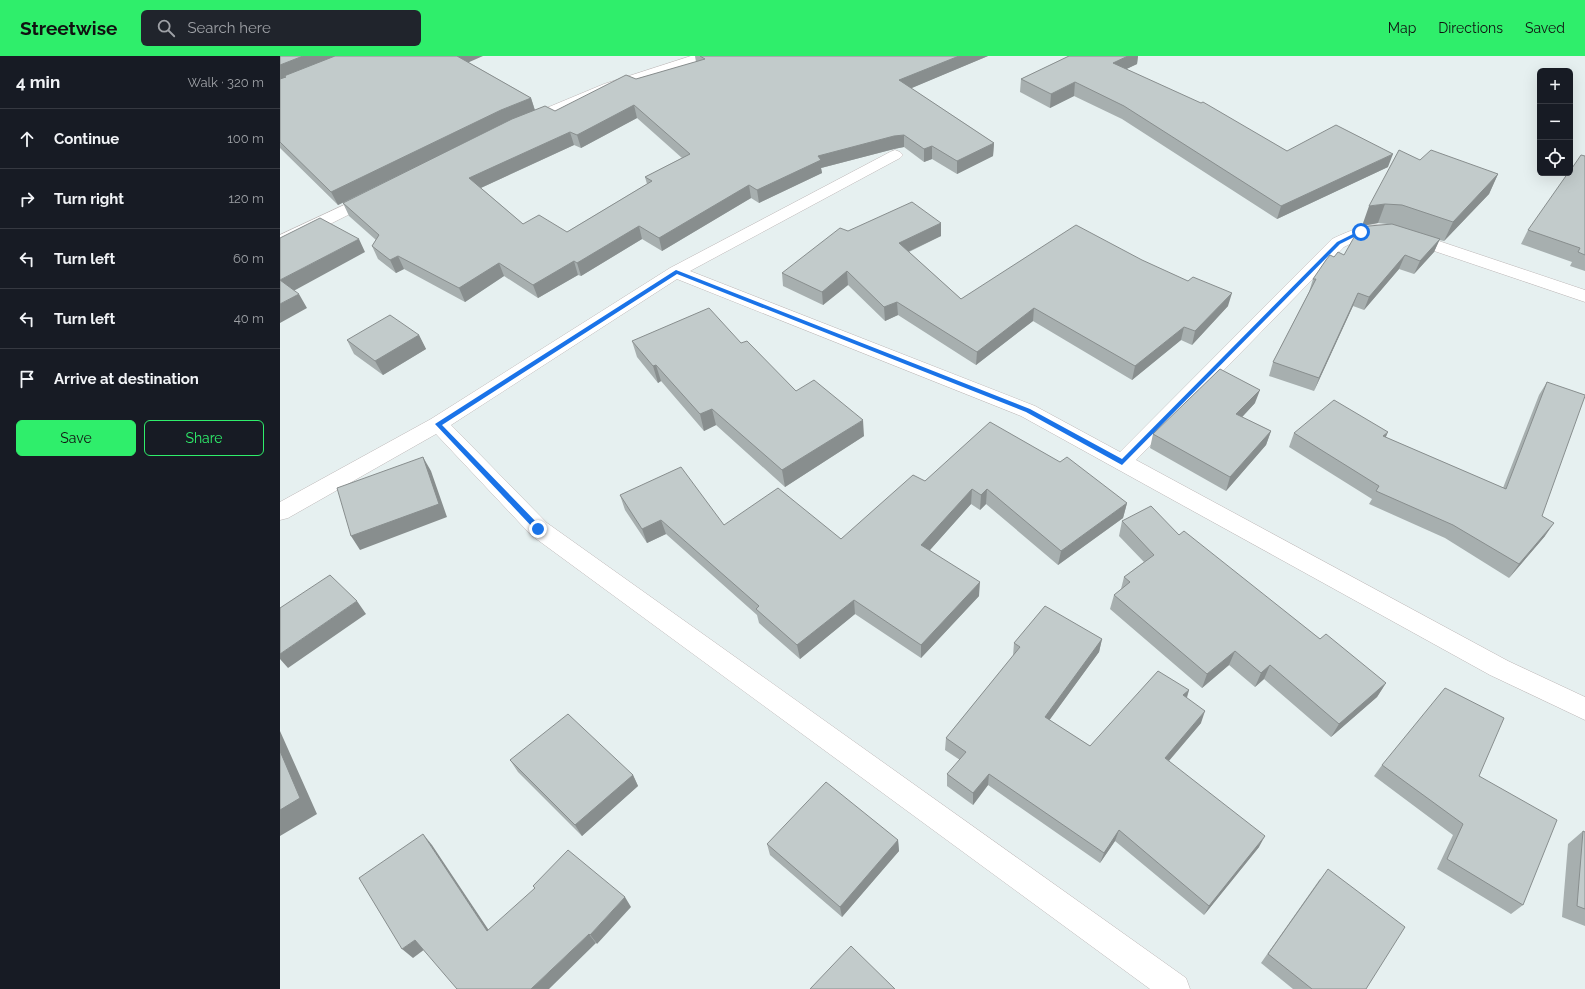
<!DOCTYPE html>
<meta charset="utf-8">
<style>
body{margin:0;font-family:Raleway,sans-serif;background:#20242c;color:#f1f3f6}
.controls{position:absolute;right:12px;top:12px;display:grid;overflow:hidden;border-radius:6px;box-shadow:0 4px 16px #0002}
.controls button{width:36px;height:36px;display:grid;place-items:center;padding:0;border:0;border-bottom:1px solid #363941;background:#171b24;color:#f1f3f6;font:20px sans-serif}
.stop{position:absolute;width:12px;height:12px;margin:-9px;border:3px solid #1a73e8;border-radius:50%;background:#fff}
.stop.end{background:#1a73e8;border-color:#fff;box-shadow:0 1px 4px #0008}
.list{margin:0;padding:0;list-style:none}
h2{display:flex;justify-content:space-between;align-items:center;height:52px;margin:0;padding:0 16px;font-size:17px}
h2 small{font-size:13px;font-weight:400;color:#9ea1a6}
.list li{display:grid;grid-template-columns:26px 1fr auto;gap:12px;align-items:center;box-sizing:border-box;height:60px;padding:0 16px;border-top:1px solid #363941}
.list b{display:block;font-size:15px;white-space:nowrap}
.list em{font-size:13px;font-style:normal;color:#9ea1a6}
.actions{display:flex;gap:8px;padding:12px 16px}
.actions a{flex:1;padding:9px 0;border:1px solid #2fee6b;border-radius:6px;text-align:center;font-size:14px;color:#2fee6b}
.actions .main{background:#2fee6b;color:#111}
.icon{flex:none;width:22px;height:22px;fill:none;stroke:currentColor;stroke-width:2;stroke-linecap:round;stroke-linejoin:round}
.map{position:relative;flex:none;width:1305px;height:933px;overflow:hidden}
header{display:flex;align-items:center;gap:24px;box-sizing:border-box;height:56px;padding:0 20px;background:#2fee6b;color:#111}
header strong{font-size:19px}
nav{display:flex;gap:22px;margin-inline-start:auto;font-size:14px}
.search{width:280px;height:36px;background:#20242c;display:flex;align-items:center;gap:10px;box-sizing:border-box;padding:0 14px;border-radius:6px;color:#9ea1a6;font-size:15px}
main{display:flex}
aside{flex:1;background:#171b24}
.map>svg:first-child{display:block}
</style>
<header>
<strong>Streetwise</strong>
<div class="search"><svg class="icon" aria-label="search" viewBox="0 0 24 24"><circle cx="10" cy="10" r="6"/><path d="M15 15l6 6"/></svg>Search here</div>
<nav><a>Map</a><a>Directions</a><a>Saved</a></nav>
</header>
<main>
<aside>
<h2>4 min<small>Walk · 320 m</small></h2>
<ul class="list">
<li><svg class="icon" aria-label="ahead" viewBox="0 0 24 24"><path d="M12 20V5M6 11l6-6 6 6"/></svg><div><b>Continue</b></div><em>100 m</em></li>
<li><svg class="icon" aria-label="right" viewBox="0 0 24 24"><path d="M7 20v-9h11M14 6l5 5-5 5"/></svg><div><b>Turn right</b></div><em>120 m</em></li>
<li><svg class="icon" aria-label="left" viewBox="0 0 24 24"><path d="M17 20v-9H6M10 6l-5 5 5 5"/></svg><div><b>Turn left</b></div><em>60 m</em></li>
<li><svg class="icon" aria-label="left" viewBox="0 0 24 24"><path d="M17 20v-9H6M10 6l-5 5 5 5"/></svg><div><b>Turn left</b></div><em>40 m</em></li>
<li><svg class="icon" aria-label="arrive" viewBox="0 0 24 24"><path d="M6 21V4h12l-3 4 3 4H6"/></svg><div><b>Arrive at destination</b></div></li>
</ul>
<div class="actions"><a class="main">Save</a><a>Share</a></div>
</aside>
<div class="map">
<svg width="1305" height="933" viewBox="0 0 1305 933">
<rect width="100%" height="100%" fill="#e6f0f0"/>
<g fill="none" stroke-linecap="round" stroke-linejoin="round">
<defs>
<path id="street" d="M411 0H432L430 3 334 34 250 69 245 70 240 69 238 66 240 63 324 28Z
M615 94 620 96 623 99 620 102 410 215 755 350 840 396 1052 183C1071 174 1092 165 1114 170L1305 234V246L1107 179 1084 181 1064 191 856 404 1228 605 1305 641V664L1210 619 741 360 397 223 171 369 267 467 906 922 910 933H870L251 479 156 378 8 462 0 464V446L151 363 390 212 610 96Z
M92 136 98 138 100 141 98 144 6 190 0 191V179Z"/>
</defs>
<use href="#street" stroke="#bdb7b7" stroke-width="1"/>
<use href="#street" fill="#fff" fill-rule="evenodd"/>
</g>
<path fill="#a7afaf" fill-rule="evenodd" d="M0 0 188 6 251 42 255 54 275 55 356 23 416 6 415 0H708L631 32 714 87 713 100 677 118 652 103 644 106 624 91 614 93 541 112 542 117 479 147 471 142 382 195 362 183 301 220 298 219 258 242 224 220 185 246 124 213 116 217 98 203 92 190 96 184 69 160 63 147 115 121 58 149 0 92ZM357 62 402 102 365 121 367 128 287 176 243 168 201 132 294 89 301 92Z
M789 0H858L857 8 846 13 1007 95 1108 111 997 163 842 63 794 40 770 52 740 36 741 23Z
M1305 100V215L1290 210 1292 206 1241 188 1248 174Z
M1140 104 1218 118 1209 138 1164 185 1159 184 1154 196 1134 218 1119 213 1084 254 1073 250 1034 335 989 320 993 306 1029 236 1033 223 1054 201 1064 199 1107 168 1098 167 1082 170Z
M661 167V180L629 196 681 243 948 250 912 289 901 284 852 324 753 265 696 309 618 259 605 265 568 229 543 249 503 230 502 217 568 175Z
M139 279 146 293 103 319 74 298 67 284Z
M352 285 461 287 516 335 584 380 505 431 436 369 424 375 381 325 378 327 357 301Z
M1267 326 1262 460 1265 480 1229 522 1165 482 1089 448 1092 443 1009 391 1014 377 1105 381 1223 432 1259 339Z
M975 347 962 361 991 375 986 389 946 435 870 392 873 378Z
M645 425 847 447 843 462 778 509 706 448 700 454 691 448 650 494 699 540 641 602 575 558 520 603 479 567 477 559 386 478 367 487 345 454 340 439 444 469 561 483Z
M842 465 899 479 1040 583 1106 627 1097 641 1051 681 984 623 975 631 949 609 922 632 830 553 834 539 841 533 844 521 864 506 839 480Z
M822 583 819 596 769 664 810 690 909 634 907 642 921 667 889 705 979 791 924 859 835 785 820 807 708 729 693 749 667 730V718L680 704 665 694 666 682 733 600 734 587Z
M230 704 353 719 358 730 302 780 238 716Z
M1102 709 1199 720 1243 849 1231 858 1157 813 1173 779 1094 720Z
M1303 775 1305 776V870L1282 861 1288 788Z
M618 784 619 795 562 861 490 799 487 788Z
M1040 823 1086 933H1013L981 907Z"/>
<path fill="#888e8e" d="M23 0H60L4 20 6 22 0 25V9Z
M174 0H203L178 11Z
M679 0H708L620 37 619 24Z
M848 0H858L857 8 832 20 833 7Z
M795 26 794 40 770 52 771 38Z
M251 42 255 55 225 67 58 149 51 136 221 54Z
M354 49 357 62 301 92 297 79Z
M290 76 294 89 194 135 189 122Z
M624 79V91L614 93 541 112 542 117 479 147 477 134 538 100 614 80Z
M714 87 713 100 677 118V105Z
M652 90V103L644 106V93Z
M1113 98 1108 111 997 163 1001 150Z
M1218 118 1209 138 1164 185 1173 166Z
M469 129 471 142 382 195 379 182Z
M1105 148 1098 167 1082 170 1089 150Z
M661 167V180L619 200V187Z
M359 170 362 183 301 220 297 207Z
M79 183 85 196 8 238 0 224Z
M1160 183 1154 196 1134 218 1140 205Z
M1125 199 1119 213 1084 254 1089 241Z
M118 200 124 213 116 217 110 204Z
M294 205 298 219 258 242 253 229Z
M219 207 224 220 185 246 179 232Z
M567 215 568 229 543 249 542 236Z
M952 237 948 250 912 289 915 275Z
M1078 237 1073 250 1034 335 1039 322Z
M19 238 27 252 0 267V248Z
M617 246 618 259 605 265 604 251Z
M754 252 753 265 696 309 697 296Z
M904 271 901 284 852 324 855 310Z
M139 279 146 293 103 319 95 305Z
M376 309 381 325 378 327 373 310Z
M980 334 975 347 952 372 956 358Z
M432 353 436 369 424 375 420 358Z
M583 364 584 380 505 431 502 414Z
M991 375 986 389 946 435 950 421Z
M1108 376 1102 390 1103 380Z
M143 401 151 415 167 461 80 494 71 480Z
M692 433 691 448 641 504V489Z
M707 433 706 448 700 454 701 439Z
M847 447 843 462 778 509 781 495Z
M381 464 386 478 367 487 362 473Z
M1274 467 1265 480 1229 522 1239 508Z
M700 526 699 540 641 602V589Z
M574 544 575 558 520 603 517 589Z
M77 545 86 558 8 612 0 603V598Z
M822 583 819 596 763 673 765 661Z
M955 595 949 609 922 632 927 618Z
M990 609 984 623 975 631 981 617Z
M1106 627 1097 641 1051 681 1059 668Z
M909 634 905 646 903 639Z
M925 655 921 667 881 714 885 702Z
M0 675 37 758 0 780Z
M709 718 708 729 693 749V737Z
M353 719 358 730 302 780 295 769Z
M839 774 835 785 820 807 824 797Z
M143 778 152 789 216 885 207 875Z
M985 780 979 791 924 859 929 850Z
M618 784 619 795 562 861 560 851Z
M345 841 351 851 317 888 310 879Z
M309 878 316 887 269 933H251Z
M135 884 145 893 133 902 122 893Z"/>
<path fill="#c2cbcb" stroke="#888e8e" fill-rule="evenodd" d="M0 0H23L0 9Z
M55 0H177L251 42 221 54 51 136 0 86V23L6 21 4 20Z
M420 0H679L619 24 714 87 677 105 652 90 644 93 624 79 614 80 538 100 541 104 477 134 469 129 379 182 359 170 297 207 294 205 253 229 219 207 179 232 118 200 110 204 92 190 99 179 63 147 232 63 265 50 275 55 346 19 356 23 425 3ZM354 49 410 98 365 121 372 125 287 176 259 159 243 168 189 122 290 76 297 79Z
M789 0H848L833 7 921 47 923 46 1007 95 1056 69 1113 98 1001 150 844 50 795 26 771 38 741 23Z
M1119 94 1140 104 1151 94 1218 118 1173 166 1122 149 1105 148 1089 150Z
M1301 99 1305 100V199L1298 196 1300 192 1248 174 1288 117H1290V115Z
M632 146 661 167 619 187 681 243 796 169 862 204 908 225 913 221 952 237 915 275 904 271 855 310 754 252 697 296 617 246 604 251 567 215 542 236 502 217 560 172 568 175Z
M40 162 79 183 0 224 19 238 0 248V182Z
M1112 168 1160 183 1140 205 1125 199 1089 241 1078 237 1039 322 993 306 1036 223H1033L1046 204 1050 199 1054 201 1058 196 1064 199 1077 176 1089 170Z
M429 252 461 287 467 285 516 335 534 324 583 364 502 414 432 353 420 358 376 309 373 310 352 285Z
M110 259 139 279 95 305 67 284Z
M940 313 980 334 956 358 991 375 950 421 873 378Z
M1267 326 1305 339V340L1262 460 1274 467 1239 508 1173 469 1096 435 1099 430 1014 377 1054 344 1108 376 1103 380 1226 433Z
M710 366 780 406 787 401 847 447 781 495 707 433 701 439 692 433 641 489 700 526 641 589 574 544 517 589 476 553 479 550 381 464 362 473 340 439 401 411 444 469 498 432 561 483 633 419 645 425Z
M143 401 159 448 71 480 57 432Z
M871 450 899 479 904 475 1040 583 1046 578 1106 627 1059 668 990 609 981 617 955 595 927 618 834 539 850 526 844 521 874 499 842 465Z
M50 519 77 545 0 598V552Z
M765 550 822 583 765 661 810 690 878 615 909 634 903 639 925 655 885 702 985 780 929 850 839 774 824 797 709 718 693 737 667 718 686 696 666 682 740 591 734 587Z
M1165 632 1224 662 1199 720 1277 764 1243 849 1167 803 1183 768 1102 709Z
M288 658 353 719 295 769 230 704Z
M0 695 20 742 0 754Z
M546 726 618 784 560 851 487 788Z
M1303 775 1305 776V853L1297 850Z
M143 778 207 875 255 832 253 830 288 794 345 841 310 879 309 878 251 933H177L135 884 122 893 79 822Z
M1048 813 1125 871 1086 933H1032L988 898Z
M571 890 615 933H530Z"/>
<path fill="#1a73e8" d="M1079 175 1084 176 1060 188 842 409 746 356 397 218 162 369 261 471V475H256L155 368 396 214 750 353 842 403 1057 186Z"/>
</svg>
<div class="controls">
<button>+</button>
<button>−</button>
<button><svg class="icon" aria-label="locate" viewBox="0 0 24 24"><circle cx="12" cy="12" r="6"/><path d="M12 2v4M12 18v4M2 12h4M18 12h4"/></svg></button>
</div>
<div class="stop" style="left:1081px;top:176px"></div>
<div class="stop end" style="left:258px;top:473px"></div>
</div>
</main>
